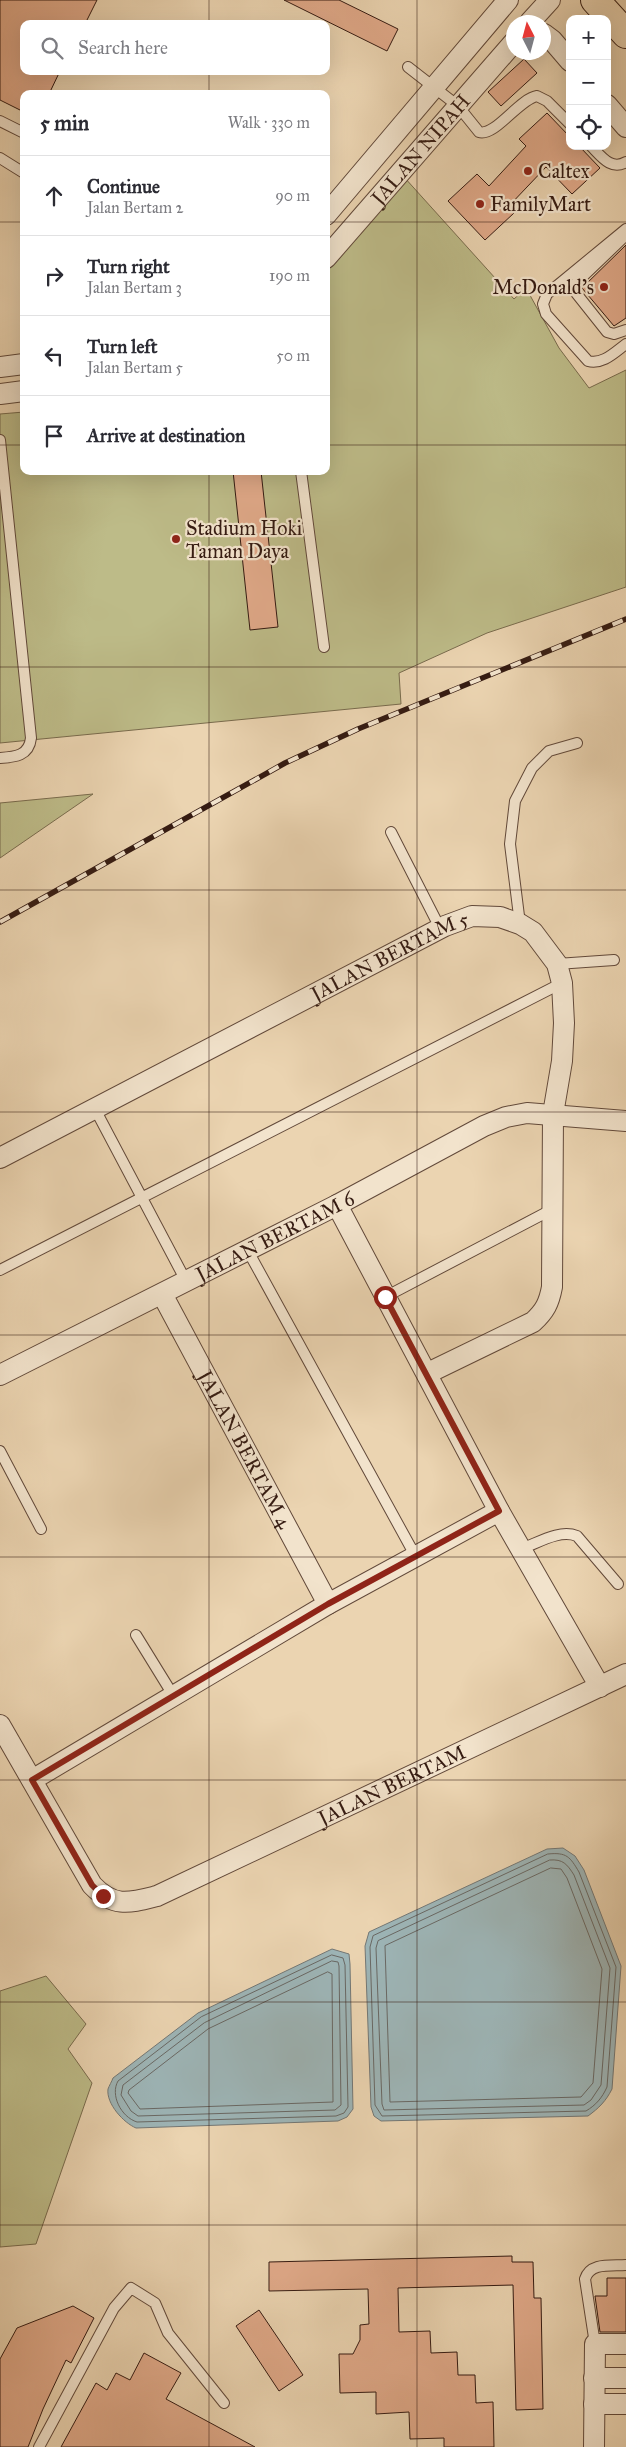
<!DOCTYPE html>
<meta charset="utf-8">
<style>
body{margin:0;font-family:"IM FELL Great Primer",serif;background:#f7f7f7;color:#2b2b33}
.controls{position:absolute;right:15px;top:15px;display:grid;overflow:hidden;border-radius:10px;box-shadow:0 5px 20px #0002}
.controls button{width:45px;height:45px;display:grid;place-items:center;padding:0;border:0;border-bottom:1px solid #e1e1e2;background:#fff;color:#2b2b33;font:25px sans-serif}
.compass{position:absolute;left:506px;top:15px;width:45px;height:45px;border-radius:50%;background:#fff;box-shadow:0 5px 20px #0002;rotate:354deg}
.stop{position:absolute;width:15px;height:15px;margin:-11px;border:4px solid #8f2418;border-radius:50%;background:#fff}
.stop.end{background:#8f2418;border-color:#fff;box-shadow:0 1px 5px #0008}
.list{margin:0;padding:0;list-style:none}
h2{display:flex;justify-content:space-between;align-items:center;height:65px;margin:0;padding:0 20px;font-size:21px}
h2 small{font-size:16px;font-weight:400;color:#7c7c81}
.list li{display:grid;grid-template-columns:32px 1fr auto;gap:15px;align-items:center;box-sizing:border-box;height:80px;padding:0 20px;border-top:1px solid #e1e1e2}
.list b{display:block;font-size:19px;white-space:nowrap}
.list p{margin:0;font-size:16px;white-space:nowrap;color:#7c7c81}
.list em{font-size:16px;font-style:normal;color:#7c7c81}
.icon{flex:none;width:28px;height:28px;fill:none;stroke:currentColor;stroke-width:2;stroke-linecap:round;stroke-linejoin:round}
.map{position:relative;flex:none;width:626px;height:2447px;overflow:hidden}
.search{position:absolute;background:#fff;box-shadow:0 5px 20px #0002;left:20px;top:20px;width:310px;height:55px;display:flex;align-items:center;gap:12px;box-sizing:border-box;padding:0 18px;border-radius:10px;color:#7c7c81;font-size:19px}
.panel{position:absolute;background:#fff;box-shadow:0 5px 20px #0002;left:20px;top:90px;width:310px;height:385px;border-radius:10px}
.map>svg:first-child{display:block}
</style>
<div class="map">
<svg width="626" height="2447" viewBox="0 0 626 2447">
<rect width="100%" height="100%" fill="#ebd4b1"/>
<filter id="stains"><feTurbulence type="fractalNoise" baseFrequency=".004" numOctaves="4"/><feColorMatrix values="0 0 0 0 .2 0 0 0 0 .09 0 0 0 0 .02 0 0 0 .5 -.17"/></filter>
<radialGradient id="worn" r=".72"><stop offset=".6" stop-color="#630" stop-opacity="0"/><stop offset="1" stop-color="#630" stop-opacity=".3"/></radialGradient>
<path fill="#bdbb88" stroke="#796b4d" d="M404 177 514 299 526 288 559 348 589 388 626 370V587L487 633 399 673 401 704 0 743V414L24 412V471H326V272Z
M93 794 0 858V803Z
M46 1976 86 2024 68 2049 92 2083 36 2244 0 2247V1991Z"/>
<path fill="#9db5b7" stroke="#737775" d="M563 1848 575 1856 584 1870 621 1966 612 2089C606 2101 599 2108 588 2116L381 2121 374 2116 371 2107 365 1946 369 1932 547 1849Z
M332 1949 349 1954 350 1964 353 2109 347 2117 338 2121 136 2128C124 2123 106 2104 108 2089 109 2086 112 2081 113 2078L198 2013Z"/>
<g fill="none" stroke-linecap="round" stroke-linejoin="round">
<path stroke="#696864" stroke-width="1" d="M548 1854C567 1852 570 1857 579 1872L616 1967 607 2087C602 2098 596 2105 586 2111L382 2116 375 2105 370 1947 373 1936Z
M550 1860C563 1859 567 1864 574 1875L610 1968 601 2085 591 2100 584 2105 384 2110 382 2104 376 1948 378 1941Z
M551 1868 561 1869 567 1878 602 1969 593 2083 581 2097 390 2102 385 1946Z
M332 1955 343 1958 345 1965 348 2107 344 2113 336 2116 137 2122C121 2117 110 2095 118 2081L201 2017Z
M332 1961 338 1962 339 1966 341 2105 335 2110 138 2116 131 2111 121 2095 123 2085 204 2023Z
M328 1972 332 1974 333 2102 140 2109 128 2093 129 2090 208 2029Z"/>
</g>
<path fill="#e0a989" stroke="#351b12" d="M0 0H97L85 24H24V71H60L49 94H24V112L0 100Z
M284 0H339L398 29 387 51Z
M524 59 537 73 501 106 488 92Z
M547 113 570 137V146H579L600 168 572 194 546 167 508 207 514 213 485 240 448 201 477 174 489 186 526 146 519 139Z
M626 245V318L614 326 582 288Z
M233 471H261L278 627 250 630Z
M512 2256V2262H533L534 2298H541L543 2409 516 2410 513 2285 398 2288 399 2332 430 2331 431 2353 457 2352 458 2375H475L476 2403 493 2402 494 2447H444V2438L410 2439 409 2412 376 2414V2392L340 2393 339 2354H353L360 2340V2325L369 2324 368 2289 269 2291V2262Z
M607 2278H626V2332H600L595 2296H607Z
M73 2306 94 2318 71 2363 66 2360 43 2409 28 2447H0V2359L17 2328Z
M259 2310 303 2375 279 2391 236 2326Z
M144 2353 181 2373 166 2399 255 2447H61L96 2383 107 2390 116 2373 130 2380Z"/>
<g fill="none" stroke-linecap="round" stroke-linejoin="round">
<defs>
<path id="service" d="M408 67 458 106 479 132C495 137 519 99 537 96L547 101 570 124
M0 121 24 133
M591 146C601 156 611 171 626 162
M0 158 24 173
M626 229 547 294 543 304 546 314 588 361C603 365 615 352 626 344
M625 236 575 284 576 293 607 332 614 334 626 330
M0 440 31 738C29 756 15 757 0 758
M301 471 324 647
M391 832 440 928
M520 924 510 844 515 801 532 768 549 751 577 743
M557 964 614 960
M95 1109 186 1281
M248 1251 416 1557
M0 1270 562 983
M385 1297 551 1210
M0 1451 41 1529
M521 1549C538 1543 559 1529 577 1536L618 1584
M136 1635 173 1695
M595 2344 585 2279C590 2262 611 2266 626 2265
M39 2447 114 2308 131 2288 155 2303 168 2333 224 2403"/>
<g id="minor">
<path d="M530 22 550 0"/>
<path d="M544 34 552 40 570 61"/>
<path d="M607 105 626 127"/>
<path d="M326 215 508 0"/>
<path id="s1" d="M326 258 514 42"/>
<path d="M0 367 24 364"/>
<path d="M0 394 24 391"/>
<path id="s2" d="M0 1158 445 926 472 916 500 917 520 924 533 932 557 964 562 983 564 1023 562 1061 553 1114 552 1287C549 1303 545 1311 533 1322L428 1373"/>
<path d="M337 1205 499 1511 600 1687"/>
<path id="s3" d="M162 1294 328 1604"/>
<path id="s4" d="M0 1375 337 1205 484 1126 506 1117 527 1113 626 1121"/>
<path id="s5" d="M0 1725 92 1885C114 1908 129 1903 157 1896L626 1674"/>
<path d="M32 1780 328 1604 499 1511"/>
<path d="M594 2378H626"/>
<path d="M594 2404H626"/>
<path d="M594 2447 595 2344H626"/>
</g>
<path id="primary" d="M595 0 626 34"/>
</defs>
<use href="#service" stroke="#62493a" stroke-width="12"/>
<use href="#minor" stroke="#62493a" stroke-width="22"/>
<use href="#primary" stroke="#351b12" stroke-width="30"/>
<use href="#service" stroke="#f2e3cc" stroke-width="10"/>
<use href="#minor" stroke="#f2e3cc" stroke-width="20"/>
<use href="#primary" stroke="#ebd4b1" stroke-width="28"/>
<defs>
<path id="rail" d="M0 922 285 763 358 729 626 619"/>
</defs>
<use href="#rail" stroke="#351b12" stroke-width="5.5"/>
<use href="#rail" stroke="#f2e3cc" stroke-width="4" stroke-dasharray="11" stroke-linecap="butt"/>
</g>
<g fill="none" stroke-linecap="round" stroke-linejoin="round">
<path stroke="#8f2418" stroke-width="6" d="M103 1896 92 1885 32 1780 328 1604 499 1511 385 1297"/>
</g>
<path fill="none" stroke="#351b12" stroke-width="1" stroke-opacity="0.55" d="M209 0V24M417 0V2447M209 71V94M0 222H24M326 222H626M0 445H24M326 445H626M209 471V2447M0 667H626M0 890H626M0 1112H626M0 1335H626M0 1557H626M0 1780H626M0 2002H626M0 2225H626"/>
<g fill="#8f2418" stroke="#f2e3cc" stroke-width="2">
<circle cx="528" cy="171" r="5"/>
<circle cx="480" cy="204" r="5"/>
<circle cx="604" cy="287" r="5"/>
<circle cx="176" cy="539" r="5"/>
</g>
<g text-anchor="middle" stroke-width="4.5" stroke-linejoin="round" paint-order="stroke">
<g font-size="20" fill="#351b12" stroke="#f2e3cc">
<text dy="7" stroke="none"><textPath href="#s1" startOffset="144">JALAN NIPAH</textPath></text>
<text dy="7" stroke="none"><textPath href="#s2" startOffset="439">JALAN BERTAM 5</textPath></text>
<text dy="7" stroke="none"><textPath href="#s4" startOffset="308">JALAN BERTAM 6</textPath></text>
<text dy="7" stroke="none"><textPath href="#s3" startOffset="176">JALAN BERTAM 4</textPath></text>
<text dy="7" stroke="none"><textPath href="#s5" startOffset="515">JALAN BERTAM</textPath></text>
</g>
<g font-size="20" fill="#351b12" stroke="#f2e3cc" text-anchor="start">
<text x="538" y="178">Caltex</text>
<text x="490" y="211">FamilyMart</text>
<text x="594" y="294" text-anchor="end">McDonald's</text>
<text x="186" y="535">Stadium Hoki<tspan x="186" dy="23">Taman Daya</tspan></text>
</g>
</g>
<rect width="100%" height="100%" filter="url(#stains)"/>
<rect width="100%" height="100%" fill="url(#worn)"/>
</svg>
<div class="controls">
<button>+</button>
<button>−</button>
<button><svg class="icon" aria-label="locate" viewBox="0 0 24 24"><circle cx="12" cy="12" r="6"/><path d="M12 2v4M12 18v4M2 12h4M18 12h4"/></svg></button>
</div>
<svg class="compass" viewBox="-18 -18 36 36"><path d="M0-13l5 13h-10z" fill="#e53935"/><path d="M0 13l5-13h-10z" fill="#7c7c81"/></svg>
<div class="stop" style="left:385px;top:1297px"></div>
<div class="stop end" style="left:103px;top:1896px"></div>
<div class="search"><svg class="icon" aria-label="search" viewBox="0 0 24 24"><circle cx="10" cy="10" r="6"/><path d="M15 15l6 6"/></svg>Search here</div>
<section class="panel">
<h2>5 min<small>Walk · 330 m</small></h2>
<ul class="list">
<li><svg class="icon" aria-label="ahead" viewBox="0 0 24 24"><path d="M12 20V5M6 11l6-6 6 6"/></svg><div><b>Continue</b><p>Jalan Bertam 2</p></div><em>90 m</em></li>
<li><svg class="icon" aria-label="right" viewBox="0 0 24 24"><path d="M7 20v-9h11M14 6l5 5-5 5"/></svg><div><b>Turn right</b><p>Jalan Bertam 3</p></div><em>190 m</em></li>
<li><svg class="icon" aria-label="left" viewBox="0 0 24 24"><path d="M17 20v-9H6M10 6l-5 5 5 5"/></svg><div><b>Turn left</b><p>Jalan Bertam 5</p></div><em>50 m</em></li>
<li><svg class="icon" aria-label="arrive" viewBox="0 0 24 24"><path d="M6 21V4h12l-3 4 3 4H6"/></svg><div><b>Arrive at destination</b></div></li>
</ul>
</section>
</div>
